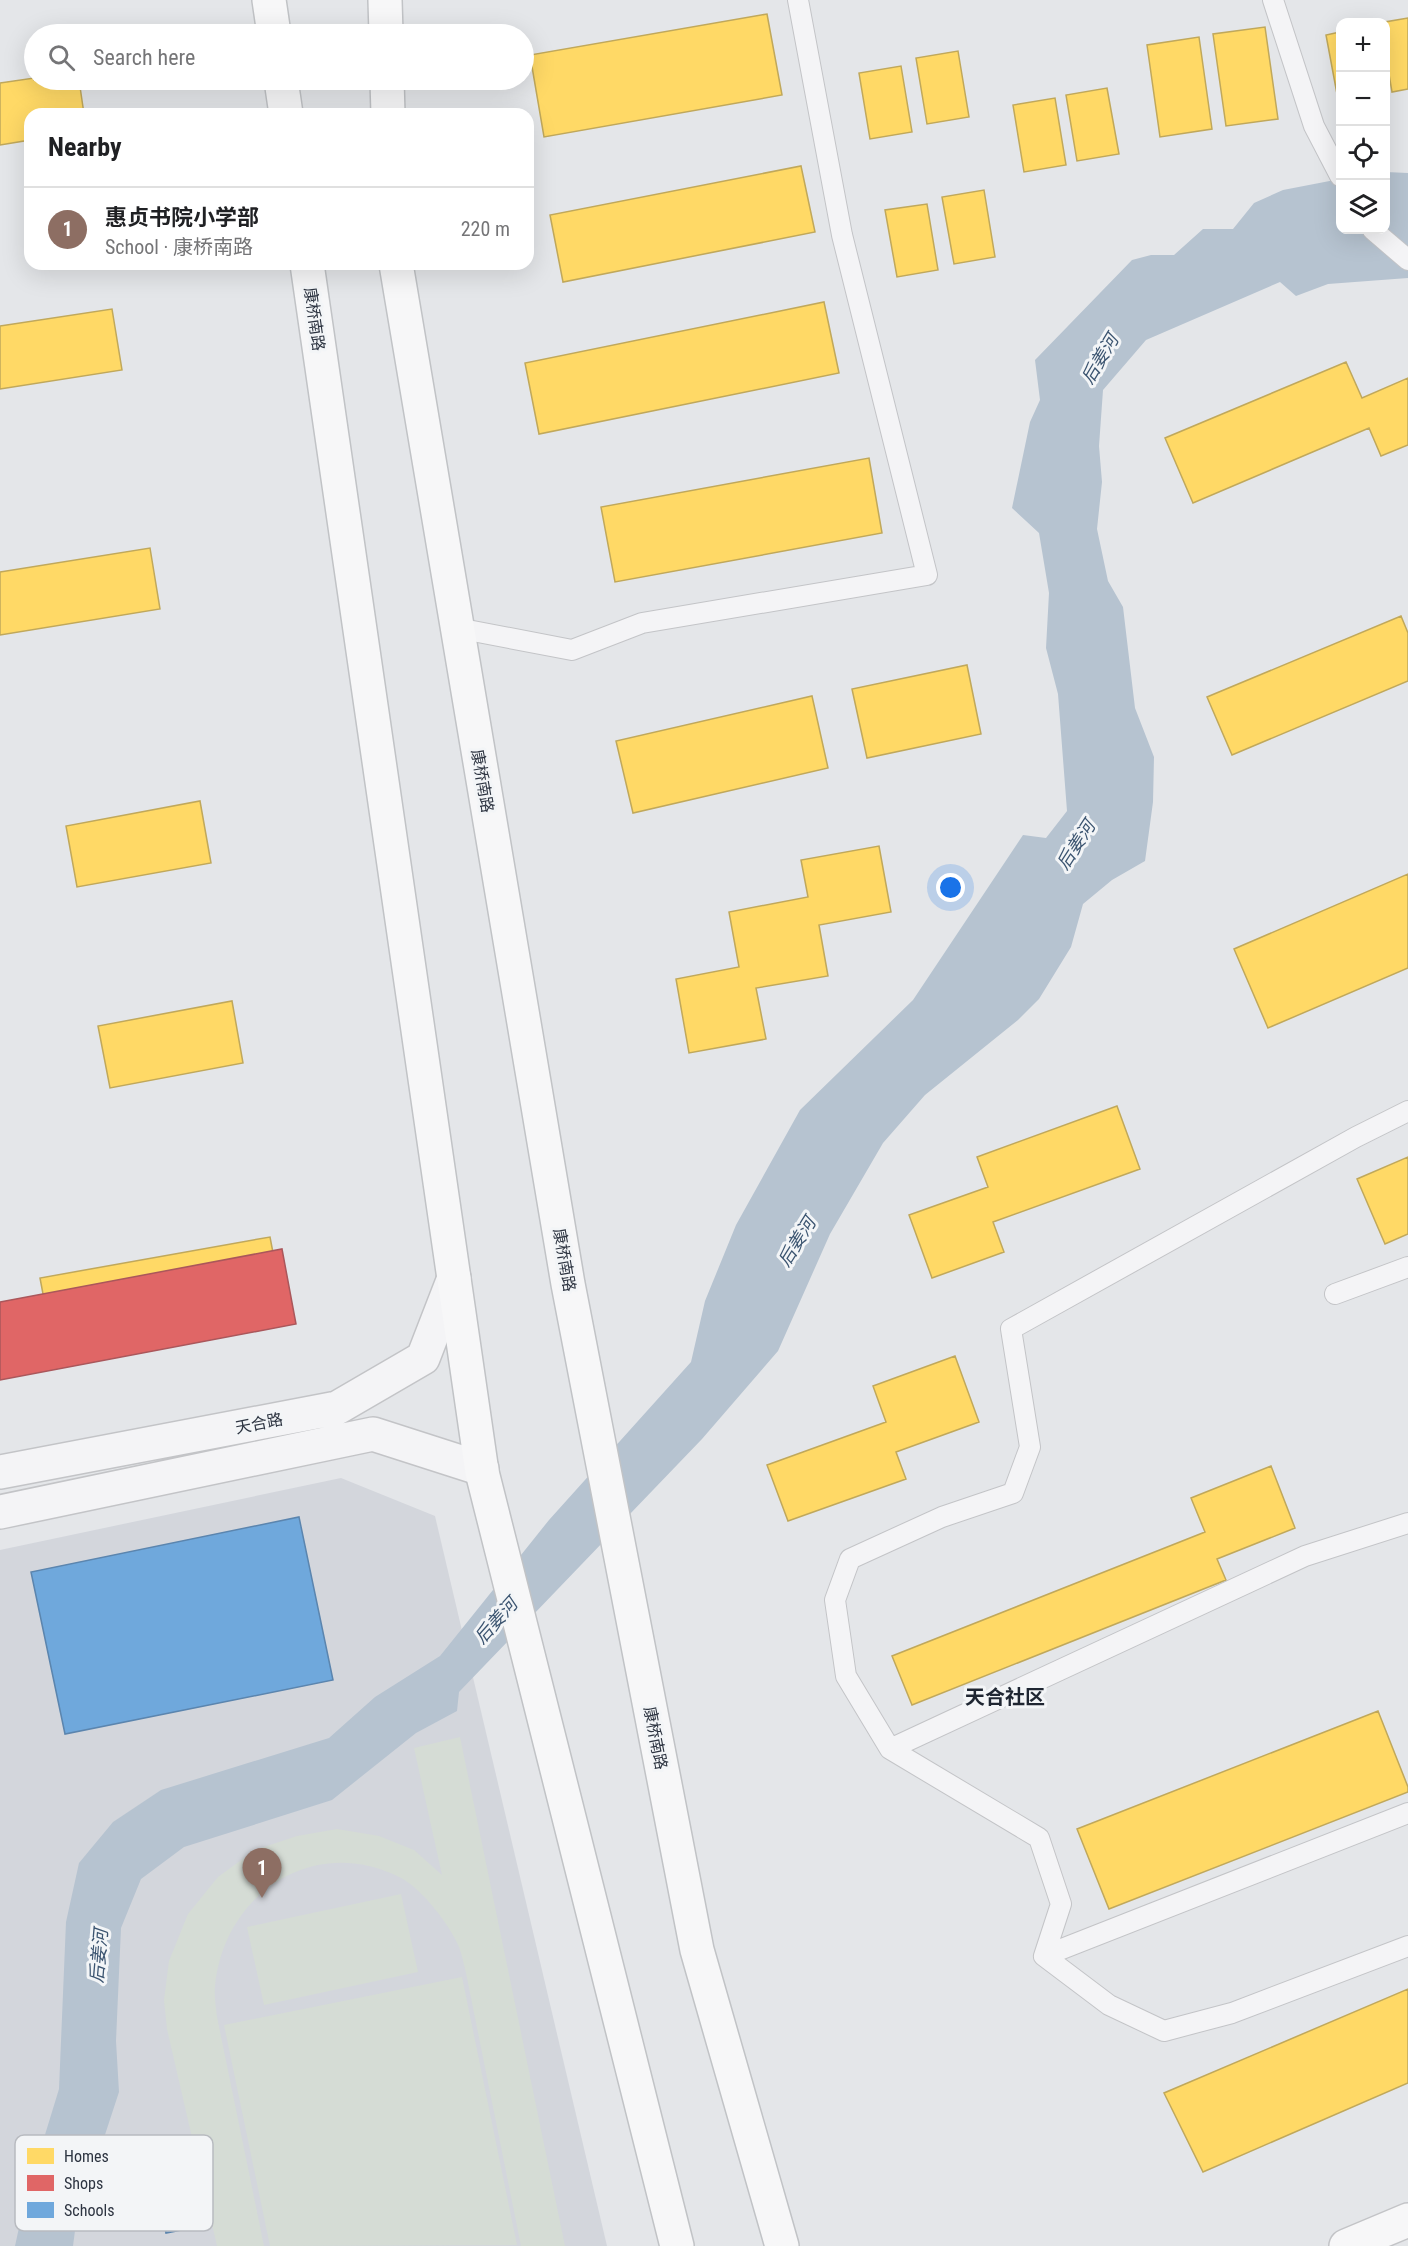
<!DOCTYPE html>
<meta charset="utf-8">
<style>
body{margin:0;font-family:"Roboto Condensed","Noto Sans SC",sans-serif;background:#f6f6f6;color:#202124}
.controls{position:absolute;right:18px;top:18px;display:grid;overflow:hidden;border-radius:12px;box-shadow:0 6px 24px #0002}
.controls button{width:54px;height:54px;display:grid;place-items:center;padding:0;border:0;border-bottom:2px solid #e0e0e0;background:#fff;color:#202124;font:30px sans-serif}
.you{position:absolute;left:951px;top:888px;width:21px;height:21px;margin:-15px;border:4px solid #fff;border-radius:50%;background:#1a73e8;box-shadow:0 0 0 9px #1a73e833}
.badge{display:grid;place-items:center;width:39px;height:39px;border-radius:50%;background:#6d727c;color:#fff;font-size:20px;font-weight:700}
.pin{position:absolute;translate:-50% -50px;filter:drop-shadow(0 2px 3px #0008)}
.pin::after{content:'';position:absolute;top:32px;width:21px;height:18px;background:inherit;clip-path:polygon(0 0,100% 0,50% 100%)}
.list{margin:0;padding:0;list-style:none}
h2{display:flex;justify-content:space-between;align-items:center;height:78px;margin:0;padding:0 24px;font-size:26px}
h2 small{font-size:20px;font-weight:400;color:#757577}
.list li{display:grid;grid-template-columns:39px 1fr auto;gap:18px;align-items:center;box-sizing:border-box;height:84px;padding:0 24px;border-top:2px solid #e0e0e0}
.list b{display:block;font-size:22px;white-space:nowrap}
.list p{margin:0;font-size:20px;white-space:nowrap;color:#757577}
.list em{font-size:20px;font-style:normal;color:#757577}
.icon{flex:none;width:33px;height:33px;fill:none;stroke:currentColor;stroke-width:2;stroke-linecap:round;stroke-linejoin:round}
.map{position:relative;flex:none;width:1408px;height:2246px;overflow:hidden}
.search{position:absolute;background:#fff;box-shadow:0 6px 24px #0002;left:24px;top:24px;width:510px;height:66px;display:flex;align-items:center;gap:15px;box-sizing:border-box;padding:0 21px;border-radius:33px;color:#757577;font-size:22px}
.panel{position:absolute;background:#fff;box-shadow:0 6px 24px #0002;left:24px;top:108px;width:510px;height:162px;border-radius:18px}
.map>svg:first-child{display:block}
</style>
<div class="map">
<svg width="1408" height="2246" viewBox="0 0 1408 2246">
<rect width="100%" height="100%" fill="#e4e6e9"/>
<path fill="#d3d6dc" d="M341 1478 435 1516 607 2246H0V1550Z"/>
<path fill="#d5dcd5" d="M460 1737 565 2246H521L466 1973C464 1965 462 1955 459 1947 450 1925 422 1889 401 1878 315 1833 224 1893 215 1986 214 1996 216 2007 217 2017L264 2246H217L167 2029 164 2000 169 1961 188 1914 218 1877 255 1850 297 1836 337 1829 379 1836 414 1850 442 1875 414 1748Z
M401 1894 418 1972 264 2005 247 1927Z
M462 1977 517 2245 270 2246 224 2025Z"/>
<path fill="#b6c3d0" d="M1386 172 1408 173V278L1328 284 1296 296 1280 282 1146 340 1103 390 1099 446 1102 482 1097 529 1108 581 1123 607 1135 708 1154 757 1153 802 1145 861 1112 880 1083 904 1071 947 1039 999 1018 1020 925 1095 883 1143 830 1234 778 1351 702 1439 459 1692 457 1711 416 1733 332 1800 184 1847 141 1879 121 1928 116 2041 119 2092 76 2223 73 2246H15L25 2200 59 2089 66 1922 79 1863 113 1822 161 1790 329 1738 375 1697 440 1656 549 1520 691 1362 705 1301 736 1225 800 1110 913 1000 1023 835 1046 838 1067 811 1058 694 1046 648 1049 593 1039 533 1012 508 1030 422 1040 400 1035 360 1132 260 1151 255H1174L1203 229H1233L1254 203 1283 190 1340 179V230H1386Z"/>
<path fill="#ffd966" stroke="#c0a85b" stroke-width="1.5" d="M767 14 782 95 544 137 530 55Z
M1408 18V89L1392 92 1386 57 1385 22Z
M1265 27 1278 119 1226 126 1213 34Z
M1340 32V110L1326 35Z
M1199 37 1212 129 1160 137 1147 45Z
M958 51 969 117 927 124 916 58Z
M901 66 912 132 870 139 859 73Z
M34 78V80H79L84 114H30V140L0 145V83Z
M1107 88 1119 154 1077 161 1066 95Z
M1055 98 1066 165 1024 172 1013 105Z
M801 166 815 232 563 282 550 215Z
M984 190 995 257 954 264 942 197Z
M927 204 938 270 897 277 885 210Z
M824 302 839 373 539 434 525 363Z
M112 309 122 370 0 389V326Z
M1346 362 1362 398 1408 378V445L1381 456 1369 428 1193 503 1165 438Z
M869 458 882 533 615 582 601 507Z
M150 548 160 609 0 635V572Z
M1401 616 1408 633V681L1232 755 1207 697Z
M967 665 981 734 867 758 852 689Z
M812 696 828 768 633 813 616 741Z
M200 801 211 863 77 887 66 826Z
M879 846 891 912 819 925 828 976 756 988 766 1039 689 1053 676 979 739 967 729 912 808 897 801 860Z
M1408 874V968L1268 1028 1234 949Z
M232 1001 243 1063 110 1088 98 1026Z
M1117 1106 1140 1169 993 1222 1004 1252 932 1278 909 1215 988 1187 977 1157Z
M1408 1157V1234L1385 1244 1357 1179Z
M270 1237 282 1300 52 1342 40 1278Z
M955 1356 979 1422 896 1452 906 1479 788 1521 767 1465 886 1422 873 1386Z
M1271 1466 1295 1528 1217 1559 1226 1580 912 1705 892 1656 1205 1532 1191 1498Z
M1378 1711 1408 1787V1792L1109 1909 1077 1829Z
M1408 1989V2083L1203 2172 1164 2093Z"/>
<path fill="#e06666" stroke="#aa575b" stroke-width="1.5" d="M282 1249 296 1324 0 1380V1302Z"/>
<path fill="#6fa8dc" stroke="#5b85ae" stroke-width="1.5" d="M299 1517 333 1680 65 1734 31 1572Z
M186 2149 202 2226 166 2233 150 2156Z"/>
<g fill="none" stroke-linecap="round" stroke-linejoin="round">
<defs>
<path id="lane" d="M1273 0 1314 126 1340 176
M1373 230 1408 260
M457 628 572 650 642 623 927 575 842 235 798 0
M1408 1111 1356 1137 1011 1329 1030 1447 1013 1493 942 1517 850 1559 835 1600 846 1676 890 1749 1039 1838 1061 1904 1044 1956 1109 2005 1164 2031 1232 2013 1408 1946
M1335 1294 1408 1267
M890 1749 1305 1556 1408 1523
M1044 1956 1408 1813"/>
<path id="street" d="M0 1472 337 1408 423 1358 454 1278
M0 1512 373 1434 482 1469"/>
<path id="secondary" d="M1346 2246 1408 2220"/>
<path id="primary" d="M269 0 274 34
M385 0 386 34
M281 80 286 114
M387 80 388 114
M307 264 482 1472 677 2246
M396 264 568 1284 697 1950 782 2246"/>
</defs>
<use href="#lane" stroke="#c3c4c7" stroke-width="22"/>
<use href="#street" stroke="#c3c4c7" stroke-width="36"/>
<use href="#secondary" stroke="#c3c4c7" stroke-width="36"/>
<use href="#primary" stroke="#c1c3c6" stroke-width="36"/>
<use href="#lane" stroke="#f4f4f6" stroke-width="20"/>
<use href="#street" stroke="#f4f4f6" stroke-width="33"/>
<use href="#secondary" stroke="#f7f7f8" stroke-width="33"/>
<use href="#primary" stroke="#f7f7f8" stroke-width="33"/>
</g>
<g text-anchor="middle" stroke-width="6" stroke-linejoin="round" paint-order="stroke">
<g font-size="16" fill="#2d3441" stroke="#f3f5f7">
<text transform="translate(315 319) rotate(82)" y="6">康桥南路</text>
<text transform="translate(483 781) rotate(80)" y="6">康桥南路</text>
<text transform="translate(565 1260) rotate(80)" y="6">康桥南路</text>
<text transform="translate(259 1423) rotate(-11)" y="6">天合路</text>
<text transform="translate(656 1738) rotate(79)" y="6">康桥南路</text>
</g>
<g font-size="18" font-style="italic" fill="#3b5470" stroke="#f3f5f7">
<text transform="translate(1100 359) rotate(-59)" y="6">后姜河</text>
<text transform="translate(1076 845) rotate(-57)" y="6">后姜河</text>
<text transform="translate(797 1242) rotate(-58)" y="6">后姜河</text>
<text transform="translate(496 1621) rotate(-48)" y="6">后姜河</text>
<text transform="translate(99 1956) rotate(-85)" y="6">后姜河</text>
</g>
<g font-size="20" font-weight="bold" fill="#1f2632" stroke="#f3f5f7">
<text x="1005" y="1704">天合社区</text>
</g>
</g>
<rect x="15" y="2135" width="198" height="96" rx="9" fill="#f3f5f7" stroke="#b8bbc0" stroke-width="1.5"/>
<rect x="27" y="2148" width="27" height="16" fill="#ffd966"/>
<rect x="27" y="2175" width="27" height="16" fill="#e06666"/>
<rect x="27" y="2202" width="27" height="16" fill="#6fa8dc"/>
<g font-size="16" fill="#2d3441">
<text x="64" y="2162">Homes</text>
<text x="64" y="2189">Shops</text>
<text x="64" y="2216">Schools</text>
</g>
</svg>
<div class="controls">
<button>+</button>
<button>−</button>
<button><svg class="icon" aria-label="locate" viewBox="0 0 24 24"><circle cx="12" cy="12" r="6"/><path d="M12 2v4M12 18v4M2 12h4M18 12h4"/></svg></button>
<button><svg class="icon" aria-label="layers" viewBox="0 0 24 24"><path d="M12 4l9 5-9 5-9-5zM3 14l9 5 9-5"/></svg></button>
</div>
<div class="you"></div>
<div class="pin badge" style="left:262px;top:1898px;background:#8d6e63">1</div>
<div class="search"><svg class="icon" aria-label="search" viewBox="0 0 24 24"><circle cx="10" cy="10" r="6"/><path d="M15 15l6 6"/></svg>Search here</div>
<section class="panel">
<h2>Nearby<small></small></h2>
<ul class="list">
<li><span class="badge" style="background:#8d6e63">1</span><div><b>惠贞书院小学部</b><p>School · 康桥南路</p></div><em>220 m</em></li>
</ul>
</section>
</div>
